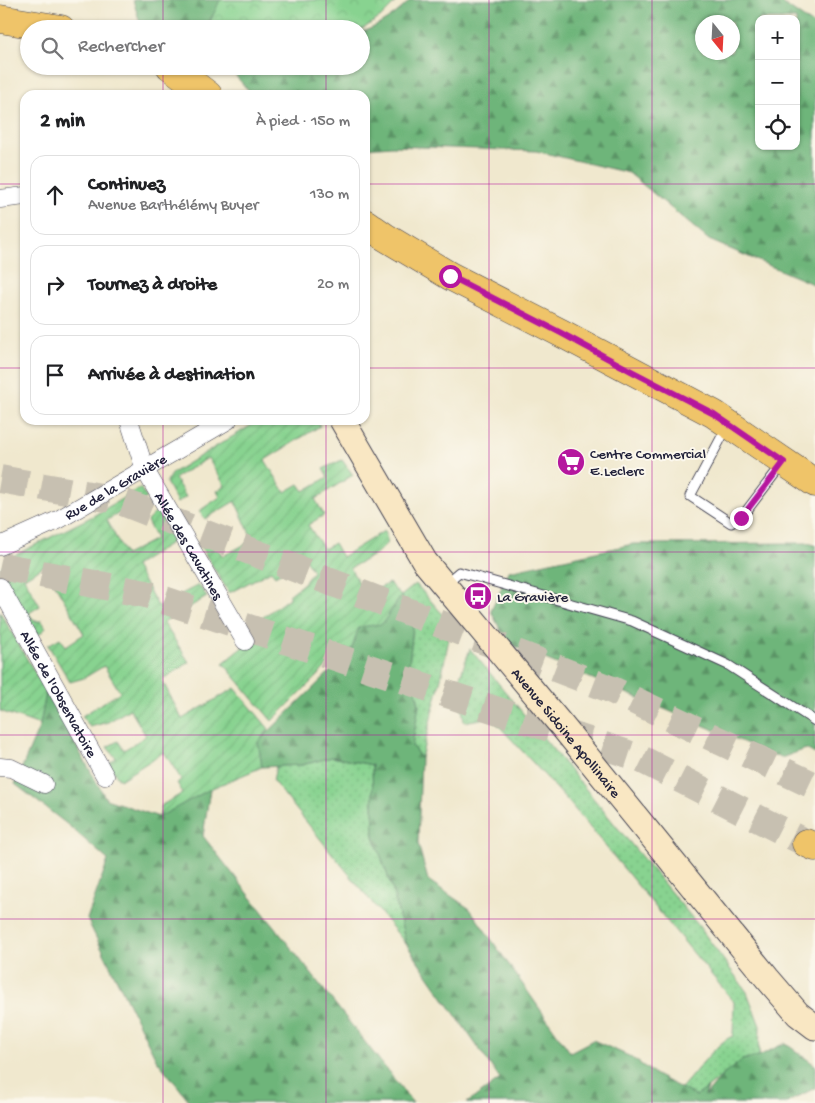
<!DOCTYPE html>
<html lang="fr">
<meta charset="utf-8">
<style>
body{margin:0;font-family:"Gochi Hand",sans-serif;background:#f6f6f6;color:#202124}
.controls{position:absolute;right:15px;top:15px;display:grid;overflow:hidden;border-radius:10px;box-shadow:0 1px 4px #0004}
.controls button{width:45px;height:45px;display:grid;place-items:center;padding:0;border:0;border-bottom:1px solid #e0e0e0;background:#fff;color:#202124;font:25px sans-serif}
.compass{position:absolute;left:695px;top:15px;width:45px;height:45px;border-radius:50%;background:#fff;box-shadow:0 1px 4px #0004;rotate:162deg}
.stop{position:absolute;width:15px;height:15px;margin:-11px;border:4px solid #b5179e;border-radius:50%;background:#fff}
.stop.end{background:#b5179e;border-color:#fff;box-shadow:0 1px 5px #0008}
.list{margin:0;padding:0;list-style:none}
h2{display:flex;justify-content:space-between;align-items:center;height:65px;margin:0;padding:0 20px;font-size:21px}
h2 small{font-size:16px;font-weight:400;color:#757577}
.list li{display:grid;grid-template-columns:32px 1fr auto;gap:15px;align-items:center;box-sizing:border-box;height:80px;margin:0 10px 10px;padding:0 10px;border:1px solid #e0e0e0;border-radius:15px}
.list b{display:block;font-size:19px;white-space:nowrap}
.list p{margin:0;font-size:16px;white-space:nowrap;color:#757577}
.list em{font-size:16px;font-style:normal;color:#757577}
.icon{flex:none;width:28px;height:28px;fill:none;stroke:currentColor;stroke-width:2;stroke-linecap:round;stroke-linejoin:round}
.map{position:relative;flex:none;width:815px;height:1103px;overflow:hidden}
.search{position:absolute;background:#fff;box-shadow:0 1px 4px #0004;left:20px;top:20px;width:350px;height:55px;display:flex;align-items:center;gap:12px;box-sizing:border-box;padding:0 18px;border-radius:28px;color:#757577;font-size:19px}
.panel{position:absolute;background:#fff;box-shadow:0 1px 4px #0004;left:20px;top:90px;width:350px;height:335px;border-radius:15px}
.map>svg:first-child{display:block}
</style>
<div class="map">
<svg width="815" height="1103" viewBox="0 0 815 1103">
<defs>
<pattern id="grass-dots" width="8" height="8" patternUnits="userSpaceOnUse" patternTransform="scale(1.25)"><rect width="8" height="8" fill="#88d390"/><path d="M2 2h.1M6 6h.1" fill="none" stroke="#75b57d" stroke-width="1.8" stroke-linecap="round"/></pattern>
<pattern id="forest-firs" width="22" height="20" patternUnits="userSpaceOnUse" patternTransform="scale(1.25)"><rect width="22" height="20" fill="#6eb57a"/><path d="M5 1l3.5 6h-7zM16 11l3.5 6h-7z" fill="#5a9365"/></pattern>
<pattern id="park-crowns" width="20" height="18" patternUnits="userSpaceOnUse" patternTransform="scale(1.25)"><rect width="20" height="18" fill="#88d390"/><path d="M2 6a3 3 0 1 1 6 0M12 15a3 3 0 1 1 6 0" fill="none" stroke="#75b57d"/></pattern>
<pattern id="garden-furrows" width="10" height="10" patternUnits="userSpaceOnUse" patternTransform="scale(1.25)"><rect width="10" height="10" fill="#88d390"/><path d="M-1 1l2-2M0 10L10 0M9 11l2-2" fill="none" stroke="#75b57d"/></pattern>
</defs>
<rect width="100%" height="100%" fill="#fbf7ec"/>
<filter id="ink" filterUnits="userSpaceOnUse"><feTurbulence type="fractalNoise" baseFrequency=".02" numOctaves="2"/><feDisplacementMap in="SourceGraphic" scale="10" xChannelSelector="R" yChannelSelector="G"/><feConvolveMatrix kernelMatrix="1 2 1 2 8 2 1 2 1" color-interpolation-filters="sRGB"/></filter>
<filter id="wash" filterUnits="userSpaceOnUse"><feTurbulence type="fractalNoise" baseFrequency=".0096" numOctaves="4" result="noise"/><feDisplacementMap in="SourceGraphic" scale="20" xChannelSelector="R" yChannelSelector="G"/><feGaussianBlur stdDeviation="1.12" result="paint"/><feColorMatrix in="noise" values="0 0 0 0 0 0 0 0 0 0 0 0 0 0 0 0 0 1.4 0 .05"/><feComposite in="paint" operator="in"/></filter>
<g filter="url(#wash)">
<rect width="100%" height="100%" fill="#f0e8ce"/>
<path fill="url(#grass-dots)" stroke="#557a66" d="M416 584 445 617 450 633 441 678 421 758 412 746 419 704 409 664 413 626 410 605 401 596Z
M470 649 698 925 747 992 760 1026 759 1056 742 1060 696 1097 681 1088C694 1075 717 1041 733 1036L734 1002 568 801 491 717 464 722 458 682Z
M332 757 372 765 374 836 393 891 406 944 273 781 276 766 302 765Z"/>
<path fill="url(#forest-firs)" stroke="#486c5a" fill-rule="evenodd" d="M133 0H245L287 29H142Z
M410 0H778L815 26V285L709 240 629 173 536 151 392 146 365 148V95H252L230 69 206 66H361V32C377 28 400 12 410 0ZM759 19H796V146H759ZM702 22H732V52H702Z
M807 543 815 545V754L806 749 781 758 507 643 491 611 509 571 633 544Z
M401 596 410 605 413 626 409 664 419 704 412 746 421 758 418 843 428 880 470 909 570 1052 593 1040 631 1057 656 1075 696 1096 708 1088 705 1096 723 1075 742 1060 759 1056 785 1043 815 1065V1088L786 1103H467L500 1079 406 944 393 891 374 836 372 765 332 757 302 765 262 767 258 742 351 651 359 626 382 624Z
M46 692 106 799 159 817 210 789 203 836 413 1103H191L156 1059 87 919 108 860 68 825 15 784 40 725Z"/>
<path fill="url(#park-crowns)" stroke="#557a66" d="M220 0H398L381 17 361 30 207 29Z"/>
<path fill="url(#garden-furrows)" stroke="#557a66" d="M260 420H317L320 426 265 460 285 492 299 484 304 491 328 477 323 469 342 460 353 475 315 499 324 515 308 525 324 549 334 543 342 557 384 531 388 542 376 554 350 568 366 595 389 583 401 596 382 624 359 627 351 651 344 649 272 721 223 663 266 628 262 618 289 598V595L304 583 313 571 305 559 275 576 271 571 229 593 201 547 211 540 223 556 253 540 235 501 205 519 199 511 220 497 217 491 225 486 208 458 178 476 175 479 186 497 177 503 166 482 172 473Z
M140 488 147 498 107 520 125 555 156 539 147 521 159 509 175 540 135 566 158 606 199 585 207 597 163 622 189 662 162 680 182 719 235 688 269 729 258 742 262 767 210 789 159 817 162 805 183 793 177 783 181 779 164 752 120 780 108 764 116 758 107 747 118 741 124 750 146 736 130 709 108 722 90 727 82 716 120 692 104 666 84 678 70 682 48 645 60 638 66 646 84 634 44 566 24 578 40 606 29 613 34 621H42L46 628 37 636 0 571 5 560 93 516Z
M0 612 46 692 40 725 0 711Z"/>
</g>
<g filter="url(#ink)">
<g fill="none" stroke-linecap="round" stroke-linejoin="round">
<path stroke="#c7c0b1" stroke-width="28" stroke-dasharray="28 14" stroke-linecap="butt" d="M0 479 117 500 610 689 815 786
M0 566 146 594 637 757 806 843"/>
<defs>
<path id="service" d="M727 427 690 496 731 523 741 518 783 463
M445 584 459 572 632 621 728 665 815 721"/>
<g id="minor">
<path d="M0 199 25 196"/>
<path id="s1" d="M129 420 145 470 245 641"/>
<path id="s2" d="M0 546 58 520 228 420"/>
<path id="s3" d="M0 587 105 776"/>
<path d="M0 767 11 768 44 784"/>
</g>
<g id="secondary">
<path id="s4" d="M342 420 425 562 562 726 767 978 798 1014 815 1027"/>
</g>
<path id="primary" d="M0 19 61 29
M170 66 208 95
M365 223 385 237 450 276 561 333 714 414 815 483"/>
<path id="trunk" d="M806 843 815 847"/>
</defs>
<use href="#service" stroke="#414051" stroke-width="11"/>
<use href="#minor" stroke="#414051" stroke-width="19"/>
<use href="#secondary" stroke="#414051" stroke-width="27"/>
<use href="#primary" stroke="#414051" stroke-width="29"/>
<use href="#trunk" stroke="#414051" stroke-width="29"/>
<use href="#service" stroke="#fff" stroke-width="9"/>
<use href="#minor" stroke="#fff" stroke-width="18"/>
<use href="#secondary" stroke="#f9e7c3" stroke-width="25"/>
<use href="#primary" stroke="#efc469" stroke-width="28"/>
<use href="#trunk" stroke="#efc469" stroke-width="28"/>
</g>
</g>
<g fill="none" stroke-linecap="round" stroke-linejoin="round" filter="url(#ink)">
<path stroke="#b5179e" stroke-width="6" d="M450 276 561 333 633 372 714 414 784 462 741 518"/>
</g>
<path fill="none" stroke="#b5179e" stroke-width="1" stroke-opacity="0.55" d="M163 0V29M326 0V29M489 0V1103M652 0V1103M163 66V95M326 66V95M0 184H25M365 184H815M0 368H25M365 368H815M163 420V1103M326 420V1103M0 552H815M0 735H815M0 919H815"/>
<defs>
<symbol id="supermarket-disc" viewBox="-11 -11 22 22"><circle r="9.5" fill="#b5179e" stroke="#fbf7ec"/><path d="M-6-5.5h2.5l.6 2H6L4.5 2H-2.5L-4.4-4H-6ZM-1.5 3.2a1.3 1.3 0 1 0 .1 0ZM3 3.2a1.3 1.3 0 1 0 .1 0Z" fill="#fff"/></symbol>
<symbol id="bus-disc" viewBox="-11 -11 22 22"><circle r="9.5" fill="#b5179e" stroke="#fbf7ec"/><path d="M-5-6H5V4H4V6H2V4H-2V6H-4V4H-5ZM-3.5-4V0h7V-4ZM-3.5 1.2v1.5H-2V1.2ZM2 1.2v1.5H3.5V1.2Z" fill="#fff"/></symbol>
</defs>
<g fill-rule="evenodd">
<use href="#supermarket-disc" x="555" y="446" width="32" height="32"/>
<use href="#bus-disc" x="462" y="580" width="32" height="32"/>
</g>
<g text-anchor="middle" stroke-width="4" stroke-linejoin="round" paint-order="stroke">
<g font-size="15" fill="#22223b" stroke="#fbf7ec" text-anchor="start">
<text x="590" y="458">Centre Commercial<tspan x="590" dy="17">E.Leclerc</tspan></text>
<text x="497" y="601">La Gravière</text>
</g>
<g font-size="15" fill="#22223b" stroke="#fbf7ec">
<text dy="5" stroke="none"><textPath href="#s2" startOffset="130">Rue de la Gravière</textPath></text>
<text dy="5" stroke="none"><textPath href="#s1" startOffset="140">Allée des Cavatines</textPath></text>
<text dy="5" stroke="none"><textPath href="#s3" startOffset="122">Allée de l'Observatoire</textPath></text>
<text dy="5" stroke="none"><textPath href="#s4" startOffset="386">Avenue Sidoine Apollinaire</textPath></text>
</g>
</g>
</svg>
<div class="controls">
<button>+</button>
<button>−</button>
<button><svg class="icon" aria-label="locate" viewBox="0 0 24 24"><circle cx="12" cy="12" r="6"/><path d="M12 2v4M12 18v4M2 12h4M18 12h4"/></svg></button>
</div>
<svg class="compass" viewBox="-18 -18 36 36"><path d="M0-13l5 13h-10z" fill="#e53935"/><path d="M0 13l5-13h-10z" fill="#757577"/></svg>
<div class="stop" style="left:450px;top:276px"></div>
<div class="stop end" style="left:741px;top:518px"></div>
<div class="search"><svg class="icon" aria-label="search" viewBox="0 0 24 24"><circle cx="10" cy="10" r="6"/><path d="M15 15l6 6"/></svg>Rechercher</div>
<section class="panel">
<h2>2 min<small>À pied · 150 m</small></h2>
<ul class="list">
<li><svg class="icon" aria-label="ahead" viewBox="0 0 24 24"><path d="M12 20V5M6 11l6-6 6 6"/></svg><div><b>Continuez</b><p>Avenue Barthélémy Buyer</p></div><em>130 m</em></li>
<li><svg class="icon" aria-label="right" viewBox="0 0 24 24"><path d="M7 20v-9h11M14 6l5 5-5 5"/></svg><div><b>Tournez à droite</b></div><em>20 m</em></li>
<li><svg class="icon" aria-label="arrive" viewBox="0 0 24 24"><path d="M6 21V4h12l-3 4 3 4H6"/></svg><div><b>Arrivée à destination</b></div></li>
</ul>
</section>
</div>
